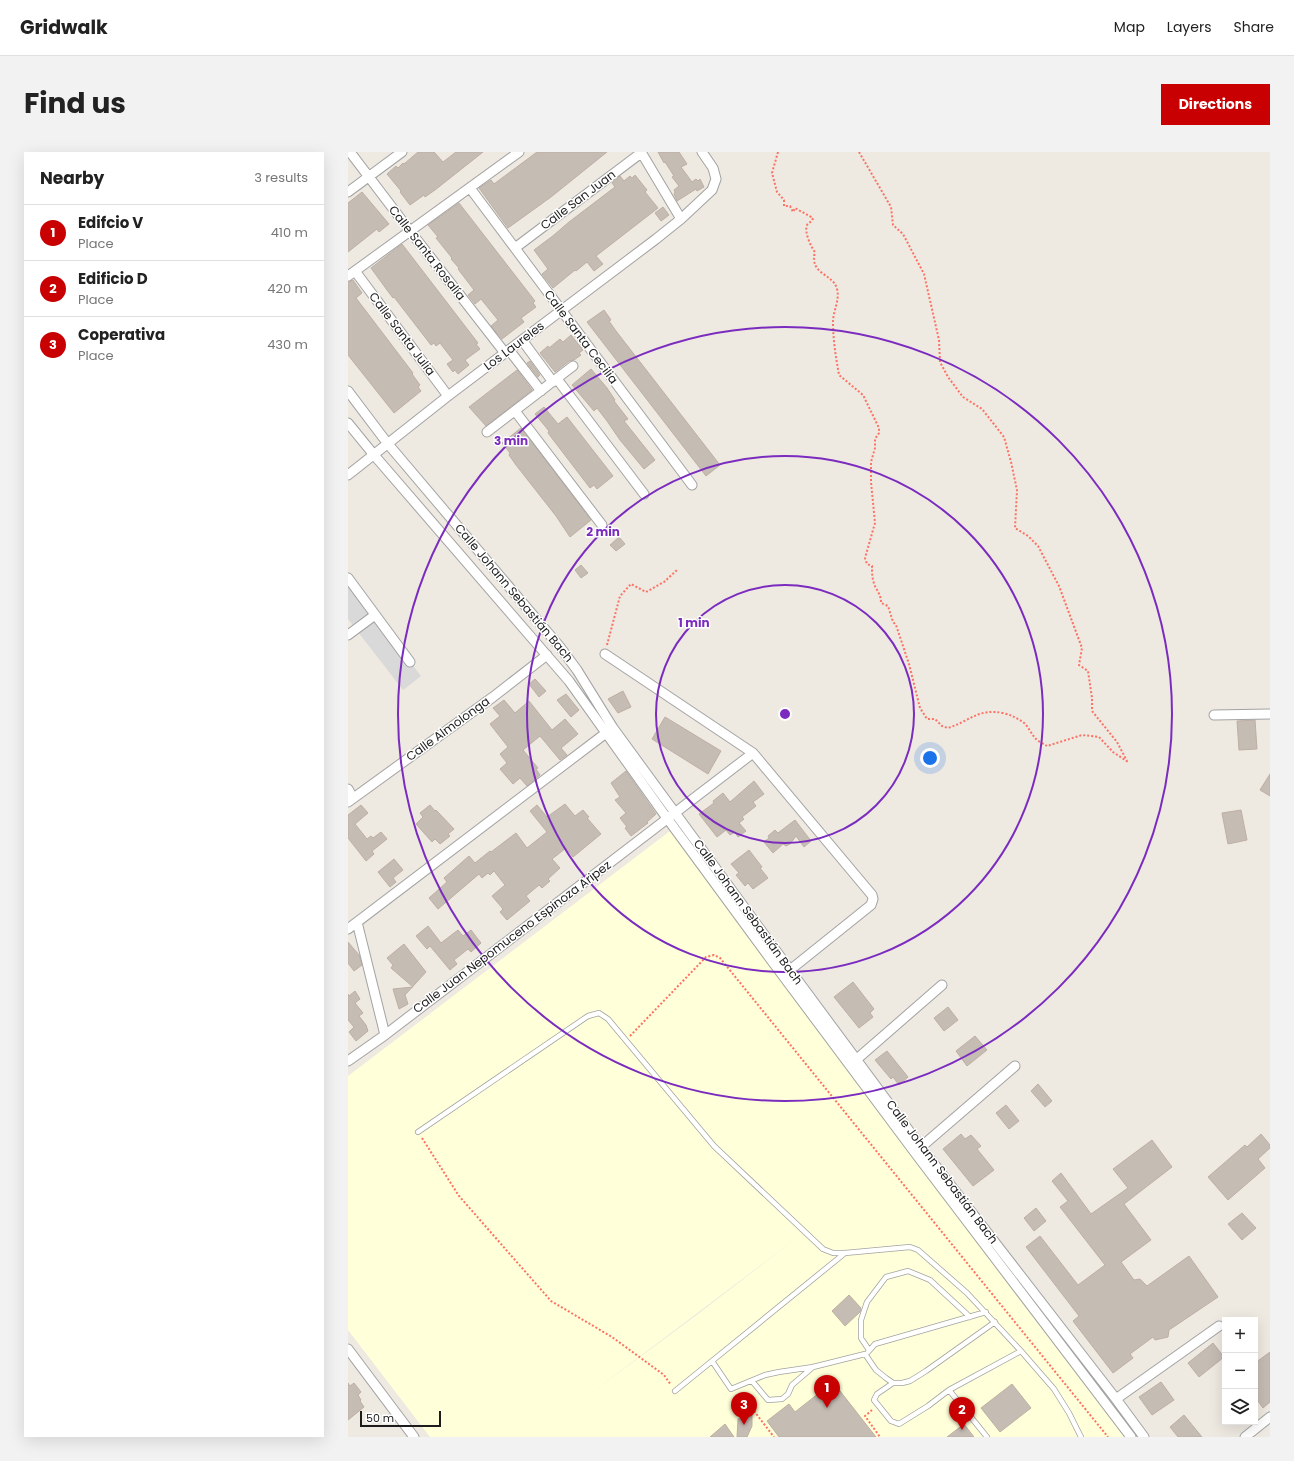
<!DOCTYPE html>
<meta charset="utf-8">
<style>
body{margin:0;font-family:Poppins,sans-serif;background:#f2f2f2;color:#222}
.controls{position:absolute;right:12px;bottom:12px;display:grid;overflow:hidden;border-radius:0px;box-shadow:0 4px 16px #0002}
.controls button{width:36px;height:36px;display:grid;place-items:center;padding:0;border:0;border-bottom:1px solid #e0e0e0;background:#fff;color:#222;font:20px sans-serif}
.scale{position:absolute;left:12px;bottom:10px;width:81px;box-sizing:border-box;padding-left:4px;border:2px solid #1c1c1c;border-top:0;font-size:11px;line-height:14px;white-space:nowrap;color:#1c1c1c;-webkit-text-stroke:3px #fff;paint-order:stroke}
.you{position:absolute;left:582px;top:606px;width:14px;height:14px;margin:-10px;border:3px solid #fff;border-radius:50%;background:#1a73e8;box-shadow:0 0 0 6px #1a73e833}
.badge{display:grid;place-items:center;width:26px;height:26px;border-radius:50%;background:#c80002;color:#fff;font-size:13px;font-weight:700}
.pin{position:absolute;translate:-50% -33px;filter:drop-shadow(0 1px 2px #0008)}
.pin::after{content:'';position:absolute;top:21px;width:14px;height:12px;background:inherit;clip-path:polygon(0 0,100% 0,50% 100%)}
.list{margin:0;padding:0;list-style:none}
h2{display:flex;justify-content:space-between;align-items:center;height:52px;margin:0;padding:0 16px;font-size:17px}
h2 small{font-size:13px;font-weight:400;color:#767676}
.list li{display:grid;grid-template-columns:26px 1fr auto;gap:12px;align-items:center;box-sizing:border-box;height:56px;padding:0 16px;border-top:1px solid #e0e0e0}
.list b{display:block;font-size:15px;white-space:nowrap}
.list p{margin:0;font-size:13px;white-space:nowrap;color:#767676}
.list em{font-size:13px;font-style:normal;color:#767676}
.icon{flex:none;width:22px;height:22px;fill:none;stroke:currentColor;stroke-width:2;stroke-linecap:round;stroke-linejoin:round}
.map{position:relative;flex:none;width:922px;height:1285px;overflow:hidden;border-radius:0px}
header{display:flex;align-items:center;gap:24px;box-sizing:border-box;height:56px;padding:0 20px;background:#fff;border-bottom:1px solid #e0e0e0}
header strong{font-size:19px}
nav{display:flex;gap:22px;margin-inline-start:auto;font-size:14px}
.intro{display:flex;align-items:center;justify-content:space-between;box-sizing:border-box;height:96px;padding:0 24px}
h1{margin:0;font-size:28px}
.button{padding:10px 18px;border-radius:0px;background:#c80002;color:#fff;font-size:14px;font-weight:700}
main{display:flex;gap:24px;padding:0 24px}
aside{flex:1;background:#fff;border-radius:0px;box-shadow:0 4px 16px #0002}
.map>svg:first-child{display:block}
</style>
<header>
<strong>Gridwalk</strong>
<nav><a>Map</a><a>Layers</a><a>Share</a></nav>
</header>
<div class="intro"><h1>Find us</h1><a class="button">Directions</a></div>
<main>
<aside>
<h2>Nearby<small>3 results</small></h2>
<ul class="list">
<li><span class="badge">1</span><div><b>Edifcio V</b><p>Place</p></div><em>410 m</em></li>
<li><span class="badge">2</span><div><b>Edificio D</b><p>Place</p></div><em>420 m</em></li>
<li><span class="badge">3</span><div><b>Coperativa</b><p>Place</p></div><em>430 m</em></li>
</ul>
</aside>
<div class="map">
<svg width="922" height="1285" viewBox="0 0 922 1285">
<rect width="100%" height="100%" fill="#eee9e1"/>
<path fill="#dad9d9" d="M0 429 73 524 55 538 0 467Z"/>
<path fill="#ffffd9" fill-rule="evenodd" d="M326 676 783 1285H82L0 1178V924ZM450 1085 350 1162 242 1242Z"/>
<path fill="#c5bcb4" stroke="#bfafa3" d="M70 0H86L95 10 108 0H135L87 38 77 45 76 43 62 53 52 40 53 39 39 22 48 14 50 16 55 11 56 12Z
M189 0H259L203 45 160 76 131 36 143 28 146 32Z
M310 0H331L339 12 333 15 344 30 348 27 350 29 352 27 356 35 349 39 348 37 329 49 326 42 327 40 326 38 331 34 324 25 326 24 317 10 316 11Z
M287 23 299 38 297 40 310 56 248 104 255 112 246 119 239 110 228 119 227 118 205 136 194 122 200 117 186 98 206 83 221 70 267 35 264 31 272 24 276 29 282 24 284 26Z
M14 40 41 72 31 80 29 77 0 100V51Z
M111 51 187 149 185 151 188 155 173 166 176 170 154 187 143 174 150 168 133 147 127 152 120 143 126 138 110 117 111 116 103 107 104 106 88 86 90 85 80 73Z
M315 55 321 63 313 69 307 61Z
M54 92 130 191 128 192 132 197 117 208 121 213 110 222 107 218 105 220 99 212 105 208 92 191 88 194 86 191 83 193 46 145 45 146 39 138 23 116Z
M5 128 14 141 8 146 65 221 64 222 72 233 70 235 73 239 46 261 0 203V130Z
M256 158 263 168 261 169 268 179 372 313 358 324 239 170Z
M223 183 235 198 231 201 233 203 226 208 221 209 207 220 192 201 200 194 201 196 212 187 215 190Z
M182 209 192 223 190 225 179 211Z
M243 217 259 236 267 248 266 249 280 267 276 269 307 308 296 317 272 288 259 269 249 256 246 259 224 233Z
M169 218 184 238 138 274 121 255Z
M196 255 210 272 219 265 265 324 249 337 246 333 242 336 200 281 201 279 187 262Z
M173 276 243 368 222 385 208 364 168 313 161 303 162 301 154 291Z
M271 385 277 392 268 399 262 393Z
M233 413 240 421 233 426 227 418Z
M187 527 198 539 191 545 181 532Z
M275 539 283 555 270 561 260 547Z
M218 542 231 558 223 565 209 548Z
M156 548 167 561 181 549 204 578 217 567 230 582 213 596 219 603 212 608 192 584 175 598 190 616 188 617 192 623 179 634 172 626 165 632 152 617 159 611 152 602 160 595 142 572 152 564 145 556Z
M317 565 373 599 360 622 304 587Z
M907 568 909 597 891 598 889 569Z
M278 619 308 662 299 670 300 671 283 684 277 676 279 675 272 666 278 661 267 648 272 645 263 631Z
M922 622V644L912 638Z
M406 629 416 642 405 650 408 654 394 665 396 667 391 671 398 679 390 685 387 680 382 683 378 678 369 685 351 662 366 651 365 649 375 641 382 650Z
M217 652 227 664 235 658 241 665 239 666 253 682 225 705 218 696 204 707 212 716 200 727 202 729 194 736 191 733 178 744 182 749 159 768 152 760 155 757 144 744 157 733 146 719 142 723 140 721 134 726 131 722 90 757 81 746 99 730 96 726 121 704 127 711 142 699 143 700 168 681 179 696 199 680 182 659 189 653 199 665Z
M13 653 20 661 7 672 19 687 23 684 25 686 33 680 39 687 24 699 26 702 18 709 0 686V663Z
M82 653 87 659 88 658 106 677 100 682 102 684 92 692 87 687 84 690 68 672 75 665 72 661Z
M893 658 899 688 880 692 874 661Z
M447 668 463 689 456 695 448 684 442 692 438 694 435 692 425 701 416 690 421 686 420 684 427 678 430 681Z
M401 698 414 715 412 716 420 726 405 737 400 731 397 734 388 723 391 721 383 712Z
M46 707 55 718 45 726 48 730 42 735 30 720Z
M80 774 93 791 110 778 115 784 123 778 133 791 123 800 120 797 106 808 109 812 102 818 82 794 79 797 68 784Z
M0 790 11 803 14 813 6 819 0 811Z
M56 792 78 820 57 843 60 852 51 857 45 837 65 835 43 816 45 813 39 806Z
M505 830 526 857 522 861 525 865 511 876 486 845Z
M7 839 12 847 7 851 15 861 11 864 18 873 20 879 8 889 1 880 6 875 0 868V842L1 844Z
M600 855 610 868 596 879 586 866Z
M627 884 639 898 619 914 608 899Z
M539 899 560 925 551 933 545 925 543 927 527 908Z
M690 932 704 949 697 955 683 939Z
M658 953 671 969 661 977 648 961Z
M613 982 617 987 623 983 633 994 629 997 646 1018 625 1034 595 997Z
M913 982 922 993V996L910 1007 917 1016 880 1048 860 1025 897 993 899 995Z
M804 988 824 1015 776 1052 803 1088 773 1110 786 1128 792 1127 799 1134 841 1104 870 1145 821 1178 820 1185 807 1188 805 1185 782 1202 785 1206 765 1221 725 1169 731 1164 678 1095 692 1084 730 1133 757 1113 712 1055 720 1049 704 1029 713 1021 743 1062 780 1036 765 1017Z
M688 1056 698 1069 686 1079 676 1066Z
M894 1061 908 1076 894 1088 880 1072Z
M501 1143 513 1156 512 1160 497 1174 484 1159Z
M865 1191 876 1205 851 1225 840 1211Z
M922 1200V1250L915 1256 907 1245V1211Z
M485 1230 528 1285H431L419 1269 441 1252 447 1260Z
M813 1230 826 1248 804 1263 791 1245Z
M0 1231 2 1234 6 1231 13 1240 10 1243 13 1248 12 1249 16 1255 0 1268Z
M664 1232 683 1256 652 1280 633 1256Z
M404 1262V1274L399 1285H389L390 1267Z
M836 1263 854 1285H830L822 1275Z
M377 1272 386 1285H362Z
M616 1272 626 1285H599Z"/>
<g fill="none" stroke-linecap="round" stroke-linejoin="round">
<defs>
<path id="service" d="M70 980 240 864 251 861 260 867 366 994 475 1097 485 1101H497L562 1095 570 1098 619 1141 673 1199 706 1237 721 1261 733 1285
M521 1198 513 1186V1168L519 1150 538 1125 560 1119 582 1128 622 1165
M520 1200 527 1192 638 1160
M364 1209 497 1101
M404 1229 420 1248 434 1247 440 1242 444 1233 465 1215
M545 1231 529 1242 526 1248 543 1269 551 1272 580 1254 601 1238 673 1199
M601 1238 639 1285
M327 1239 364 1209 383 1237 417 1223 431 1220 465 1215 517 1202 528 1218 538 1226 545 1231H554L562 1229 578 1219 647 1170"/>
<path id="minor" d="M2 0 62 79 157 201
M293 0 333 67
M122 36 344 333
M0 40 54 0
M167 96 293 1
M7 119 100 244
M0 124 171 0
M174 188 205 230
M161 198 193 239
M209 227 296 342
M0 239 40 292 212 495 229 518 265 576 442 818 573 995 768 1247 796 1285
M167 259 254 373
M0 271 26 303 221 529 316 662 421 805 571 1006 783 1285
M139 280 225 214
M0 323 100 244 308 87 333 67 364 38 368 27 365 16 354 0
M0 426 62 510
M0 483 27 463
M257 502 405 601 524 743 525 747 523 753 442 818
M866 563 922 562
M0 637 5 646
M0 650 145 545 199 503
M9 770 37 883
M0 777 258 581
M509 907 594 833
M0 909 37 883 405 601
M573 995 667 914
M0 1197 66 1285
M768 1247 871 1174
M897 1285 922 1265"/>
</defs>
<use href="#service" stroke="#a3a3a3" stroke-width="6"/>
<use href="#minor" stroke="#a3a3a3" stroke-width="11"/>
<path stroke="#fc7264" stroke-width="2" stroke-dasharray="2 2" stroke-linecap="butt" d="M430 0 424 21 429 40 436 48V54H442L445 60 447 56 465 66C464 70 461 70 459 73 456 80 463 95 467 100 461 123 485 121 489 137 492 148 485 159 485 170 485 188 488 206 491 223L515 243 531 276V281L527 287V296L523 310V330L527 371 517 406 519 412 524 414C524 421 524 429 528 436 531 442 533 444 533 451L540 454 545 470 548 473 561 512 572 556 579 567H587L594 574 600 576C622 569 630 556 655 561 663 563 669 566 675 570 681 575 683 582 688 587 691 590 696 592 699 594L734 583 751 585 765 600 780 610
M511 0 543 55 545 73 555 82 576 122 591 188 592 210 600 225 615 245 634 257 656 285 663 310 669 338 667 376 680 384 690 394 711 434 734 496 731 513 740 519 744 546V559L769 590 779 609
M259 493 272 444 283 432 298 440 316 430 329 418
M282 884 358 805 366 803 372 806 760 1285
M74 986 111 1044 203 1149 264 1185 316 1223 323 1233
M524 1258 517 1264 532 1285
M406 1259 426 1285"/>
<use href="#service" stroke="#fff" stroke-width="4.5"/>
<use href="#minor" stroke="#fff" stroke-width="9"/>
</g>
<g fill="none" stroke="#7b2cbf" stroke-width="2">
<circle cx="437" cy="562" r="129"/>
<circle cx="437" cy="562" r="258"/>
<circle cx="437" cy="562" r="387"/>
</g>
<g text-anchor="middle" stroke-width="3" stroke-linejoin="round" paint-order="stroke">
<g font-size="12" fill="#1c1c1c" stroke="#fff">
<text transform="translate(230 48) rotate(-37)" y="4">Calle San Juan</text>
<text transform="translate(79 101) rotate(52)" y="4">Calle Santa Rosalía</text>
<text transform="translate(54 182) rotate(53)" y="4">Calle Santa Julia</text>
<text transform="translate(233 185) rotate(53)" y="4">Calle Santa Cecilia</text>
<text transform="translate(166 194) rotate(-37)" y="4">Los Laureles</text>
<text transform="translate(166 441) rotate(50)" y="4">Calle Johann Sebastián Bach</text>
<text transform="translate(100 577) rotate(-36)" y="4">Calle Almolonga</text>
<text transform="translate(400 760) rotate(54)" y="4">Calle Johann Sebastián Bach</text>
<text transform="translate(164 785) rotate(-37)" y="4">Calle Juan Nepomuceno Espinoza Aripez</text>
<text transform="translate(594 1020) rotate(53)" y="4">Calle Johann Sebastián Bach</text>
</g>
</g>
<circle cx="437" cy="562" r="6" fill="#7b2cbf" stroke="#fff" stroke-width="2"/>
<g font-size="12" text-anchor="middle" font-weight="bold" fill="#7b2cbf" stroke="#fff" stroke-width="3" stroke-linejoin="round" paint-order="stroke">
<text x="163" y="293">3 min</text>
<text x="255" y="384">2 min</text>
<text x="346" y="475">1 min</text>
</g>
</svg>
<div class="controls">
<button>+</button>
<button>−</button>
<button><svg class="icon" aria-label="layers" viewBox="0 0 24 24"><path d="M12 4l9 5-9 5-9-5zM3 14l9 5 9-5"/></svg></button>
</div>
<div class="scale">50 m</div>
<div class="you"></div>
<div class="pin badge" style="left:479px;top:1256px">1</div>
<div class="pin badge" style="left:614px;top:1278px">2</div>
<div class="pin badge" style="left:396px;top:1273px">3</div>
</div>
</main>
